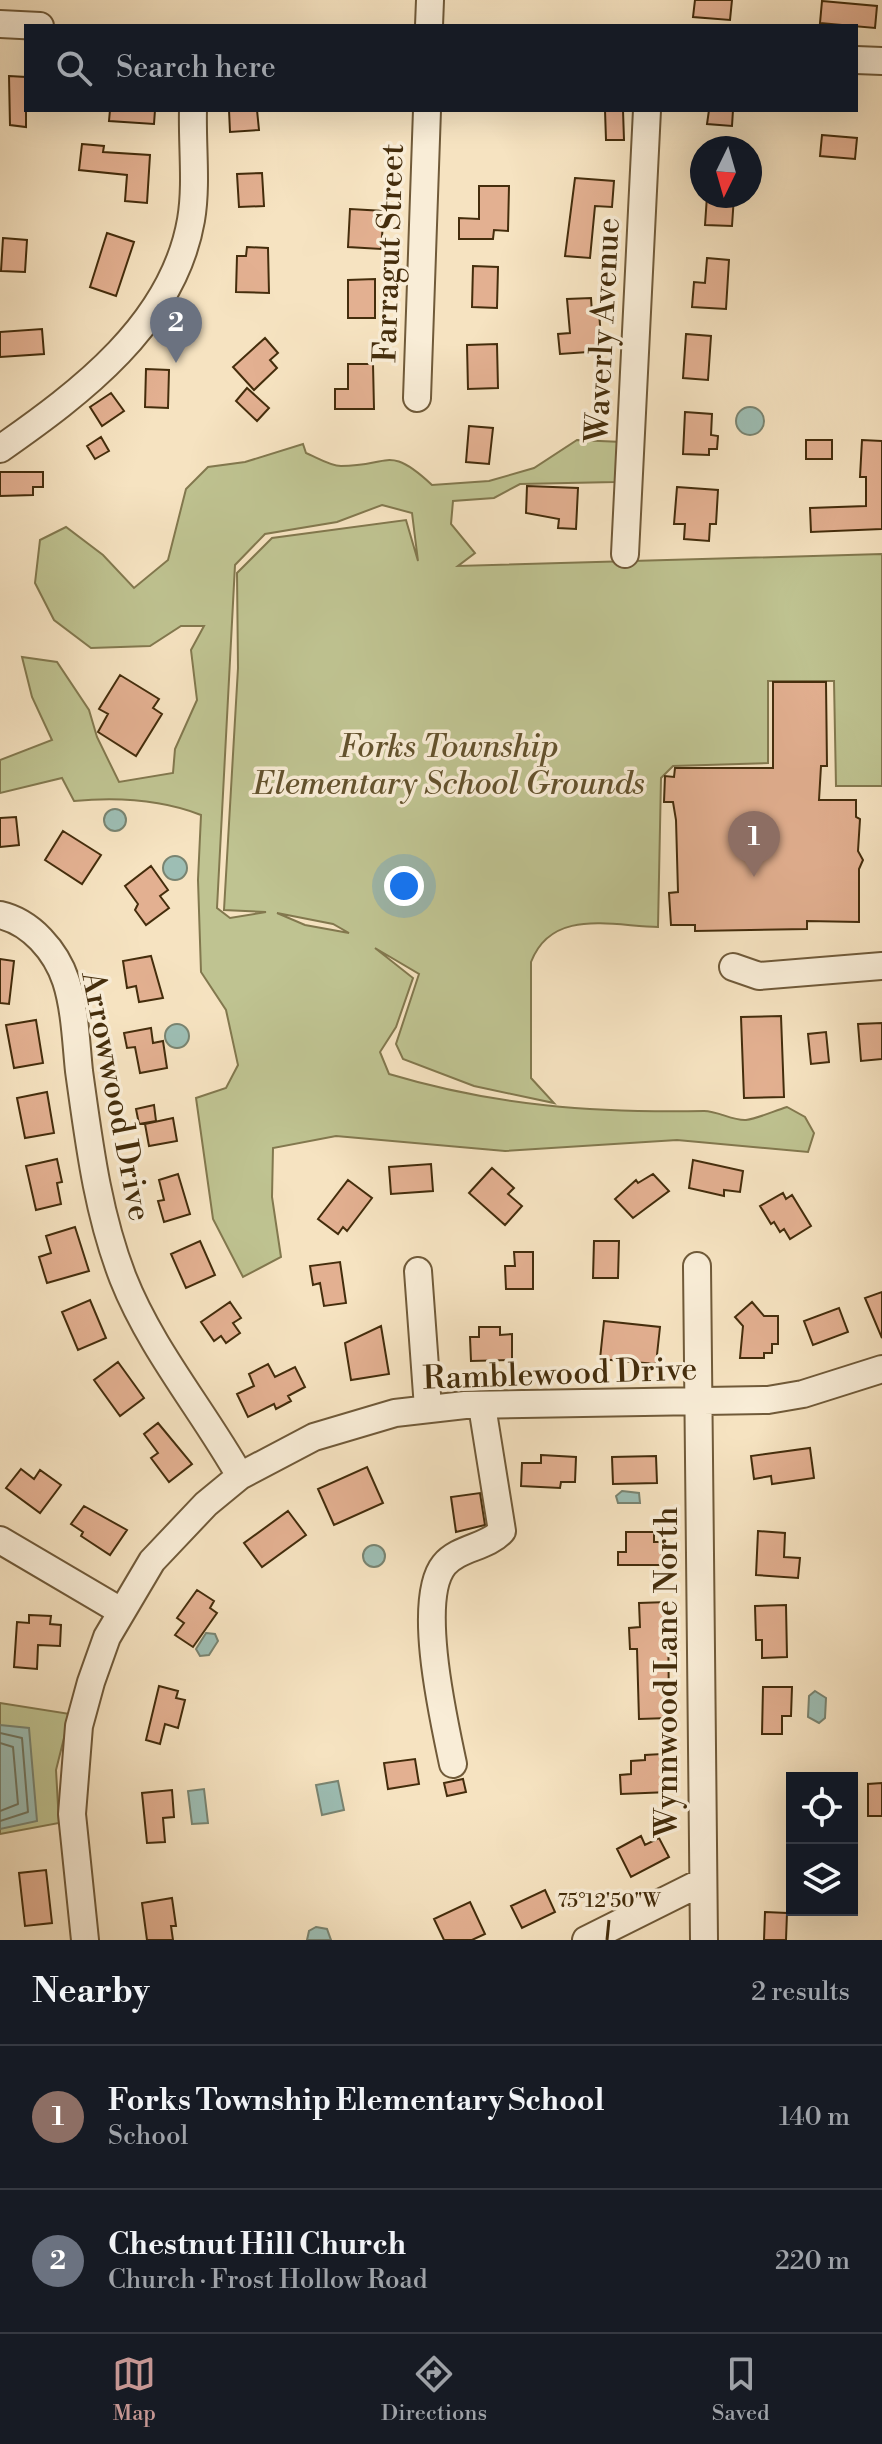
<!DOCTYPE html>
<meta charset="utf-8">
<style>
body{margin:0;font-family:"Libre Bodoni",serif;background:#242831;color:#f1f3f6}
.controls{position:absolute;right:24px;bottom:24px;display:grid;overflow:hidden;border-radius:0px;box-shadow:0 8px 32px #0002}
.controls button{width:72px;height:72px;display:grid;place-items:center;padding:0;border:0;border-bottom:2px solid #363941;background:#171b24;color:#f1f3f6;font:40px sans-serif}
.compass{position:absolute;left:690px;top:136px;width:72px;height:72px;border-radius:50%;background:#171b24;box-shadow:0 8px 32px #0002;rotate:185deg}
.you{position:absolute;left:404px;top:886px;width:28px;height:28px;margin:-20px;border:6px solid #fff;border-radius:50%;background:#1a73e8;box-shadow:0 0 0 12px #1a73e833}
.badge{display:grid;place-items:center;width:52px;height:52px;border-radius:50%;background:#c59692;color:#fff;font-size:26px;font-weight:700}
.pin{position:absolute;translate:-50% -66px;filter:drop-shadow(0 2px 4px #0008)}
.pin::after{content:'';position:absolute;top:42px;width:28px;height:24px;background:inherit;clip-path:polygon(0 0,100% 0,50% 100%)}
.list{margin:0;padding:0;list-style:none}
h2{display:flex;justify-content:space-between;align-items:center;height:104px;margin:0;padding:0 32px;font-size:34px}
h2 small{font-size:26px;font-weight:400;color:#9ea1a6}
.list li{display:grid;grid-template-columns:52px 1fr auto;gap:24px;align-items:center;box-sizing:border-box;height:144px;padding:0 32px;border-top:2px solid #363941}
.list b{display:block;font-size:30px;white-space:nowrap}
.list p{margin:0;font-size:26px;white-space:nowrap;color:#9ea1a6}
.list em{font-size:26px;font-style:normal;color:#9ea1a6}
.icon{flex:none;width:44px;height:44px;fill:none;stroke:currentColor;stroke-width:2;stroke-linecap:round;stroke-linejoin:round}
.map{position:relative;flex:none;width:882px;height:1940px;overflow:hidden}
.search{position:absolute;background:#171b24;box-shadow:0 8px 32px #0002;left:24px;right:24px;top:24px;height:88px;display:flex;align-items:center;gap:20px;box-sizing:border-box;padding:0 28px;border-radius:0px;color:#9ea1a6;font-size:30px}
.sheet{height:392px;background:#171b24}
nav{display:flex;justify-content:space-around;align-items:center;box-sizing:border-box;height:112px;border-top:2px solid #363941;background:#171b24;font-size:22px;color:#9ea1a6}
nav a{display:grid;justify-items:center;gap:4px}
nav .on{color:#c59692}
.map>svg:first-child{display:block}
</style>
<div class="map">
<svg width="882" height="1940" viewBox="0 0 882 1940">
<rect width="100%" height="100%" fill="#f6e3c1"/>
<filter id="stains"><feTurbulence type="fractalNoise" baseFrequency=".0025" numOctaves="4"/><feColorMatrix values="0 0 0 0 .2 0 0 0 0 .09 0 0 0 0 .02 0 0 0 .5 -.17"/></filter>
<radialGradient id="worn" r=".72"><stop offset=".6" stop-color="#630" stop-opacity="0"/><stop offset="1" stop-color="#630" stop-opacity=".3"/></radialGradient>
<path fill="#bfc391" stroke="#82784e" stroke-width="2" fill-rule="evenodd" d="M577 440 622 442 615 482 520 484 494 498 453 501 451 524 475 553 458 566 882 554V786H836L834 681H768V763L673 766 661 778 658 927C611 926 552 908 531 962V1078L554 1103 474 1086 403 1059 396 1044 419 974 375 948 413 978 396 1027 380 1052 389 1074C496 1106 594 1113 704 1111 718 1111 733 1121 746 1120 759 1118 774 1111 787 1107L805 1117 814 1133 808 1152 677 1140 505 1151 336 1136 273 1148 272 1197 281 1257 243 1277 213 1219 196 1098 226 1088 238 1065 226 1010 201 972 198 880 201 815C160 799 117 797 74 801L62 778 0 793V760L52 740 32 697 22 657 57 662 89 710 97 737 119 782 173 773 175 749 197 700 191 650 204 626H181L150 646 91 648 54 620 35 583 40 540 66 527 103 555 134 588 168 560 186 489 208 467 245 462 303 444 306 453C316 457 330 466 341 466 390 466 388 444 432 485L489 481 534 468ZM382 505 412 513 418 561 406 520 272 538 237 573 238 668 224 910 266 912 230 918 217 908 235 565 265 534 337 522ZM277 913 333 924 349 933 305 925Z
M0 1703 70 1714 56 1770 59 1823 0 1834Z"/>
<path fill="#9dbeb4" stroke="#798471" stroke-width="2" d="M736 421a14 14 0 1 1 28 0a14 14 0 1 1-28 0Z
M104 820a11 11 0 1 1 22 0a11 11 0 1 1-22 0Z
M163 868a12 12 0 1 1 24 0a12 12 0 1 1-24 0Z
M165 1036a12 12 0 1 1 24 0a12 12 0 1 1-24 0Z
M622 1491 639 1493 640 1503H618L616 1496Z
M363 1556a11 11 0 1 1 22 0a11 11 0 1 1-22 0Z
M206 1633 215 1634 218 1641 209 1655 200 1656 196 1649Z
M815 1691 826 1698 825 1718 819 1723 808 1717 809 1696Z
M0 1725 29 1728 37 1821 0 1829Z
M338 1781 344 1810 322 1815 316 1785Z
M204 1789 208 1823 192 1824 188 1791Z
M316 1927 327 1929 331 1940H307L309 1931Z"/>
<g fill="none" stroke-linecap="round" stroke-linejoin="round">
<path stroke="#707660" stroke-width="2" d="M0 1733 22 1738 28 1812 0 1821
M0 1743 13 1747 18 1804 0 1811"/>
</g>
<path fill="#e3b091" stroke="#442d0c" stroke-width="2" d="M695 0H732L730 20 693 17Z
M822 1 877 6 875 28 820 23Z
M9 76 26 77V127L10 125Z
M110 110H155L154 124 109 121Z
M229 110H257L259 130 230 132Z
M605 110H623L624 140H606Z
M709 110H733L732 126 707 124Z
M822 135 857 138 855 159 820 156Z
M82 144 104 146 103 152 150 155 147 203 125 201 127 175 79 170Z
M262 173 264 206 239 207 237 174Z
M575 178 614 181 612 207 595 206 590 258 565 256Z
M479 186H509L508 231 494 230 493 239H459V218L479 219Z
M707 196H734L732 226 705 225Z
M350 209 384 211 381 249 348 247Z
M107 233 134 242 116 296 90 287Z
M3 238 27 240 25 272 1 271Z
M247 247 268 248 269 293 236 292 237 256H246Z
M707 258 729 260 726 309 692 307 694 282 705 283Z
M473 266 498 267 497 308 472 307Z
M375 279V318H348V280Z
M591 298 592 313 599 312 602 351 560 354 558 334 570 333 567 299Z
M42 329 44 354 0 357V332Z
M686 334 711 336 708 380 683 378Z
M265 338 278 353 270 360 277 368 254 390 233 367Z
M497 344 498 388 468 389 467 345Z
M348 364H373L374 409H335V389H348Z
M146 369 169 370 168 408 145 407Z
M247 388 269 408 257 421 236 401Z
M111 393 124 411 102 426 90 407Z
M685 412 712 414 711 435 718 436 717 449H709V455L683 454Z
M469 426 493 428 489 464 466 462Z
M101 437 109 451 95 459 87 446Z
M806 440H832V459H806Z
M862 440 882 441V529L811 532 810 508 866 506V477H860Z
M0 472H43V487H33V495L0 496Z
M527 486 578 488 576 529 558 528 559 519 526 513Z
M677 487 718 490 716 524H710L709 541 684 539 685 524H674Z
M120 675 159 699 153 708 162 714 136 756 98 732 108 714 99 709Z
M773 682H826L827 766H821L819 800H856V817L860 819 858 851 863 860 859 869V922L807 921V929L695 931V925H671L669 893 678 892 676 820 673 802H664L665 776 674 777 675 768H773Z
M16 817 19 845 0 847V818Z
M63 831 101 855 82 884 45 860Z
M151 866 168 890 160 896 169 908 146 925 135 910 138 904 125 886Z
M151 956 163 998 139 1002 136 986 127 988 123 961Z
M0 959 14 961 9 1004 0 1003Z
M781 1016 784 1097 744 1098 741 1017Z
M36 1020 43 1063 14 1068 6 1025Z
M882 1023V1059L861 1061 858 1024Z
M151 1028 153 1043 163 1041 167 1068 140 1073 135 1047 127 1048 124 1033Z
M826 1032 829 1062 811 1064 808 1034Z
M47 1092 54 1133 25 1138 17 1098Z
M154 1105 156 1121 139 1124 136 1109Z
M173 1118 177 1141 149 1146 145 1124Z
M57 1159 62 1182 57 1183 61 1204 36 1210 26 1166Z
M693 1160 743 1171 740 1192 724 1190V1196L689 1188Z
M431 1164 433 1191 391 1194 389 1167Z
M492 1168 514 1188 508 1194 522 1206 505 1225 469 1193Z
M178 1174 190 1214 164 1222 158 1201 164 1200 159 1180Z
M653 1174 669 1191 633 1218 615 1199 636 1180 638 1183Z
M348 1180 372 1198 347 1231 343 1227 338 1234 318 1219Z
M783 1193 786 1199 792 1195 811 1226 790 1239 784 1229 780 1232 774 1222 771 1224 760 1206Z
M75 1227 89 1271 47 1283 39 1257 51 1253 46 1236Z
M200 1241 215 1275 186 1288 171 1254Z
M594 1241H619L618 1278H593Z
M514 1252H533V1289H506L505 1266H515Z
M340 1262 346 1303 324 1306 320 1283 313 1285 310 1266Z
M882 1292V1338L865 1298Z
M90 1300 106 1338 78 1350 62 1312Z
M230 1302 241 1318 233 1323 240 1333 226 1343 221 1336 214 1341 201 1322Z
M752 1302 764 1316H778V1344H772V1353H764V1358H740L743 1326 735 1317Z
M839 1308 848 1332 813 1345 804 1321Z
M604 1321 660 1327 656 1364 600 1359Z
M381 1326 389 1374 351 1380 345 1343Z
M479 1327H500V1335L512 1334V1360L471 1361 470 1337H479Z
M118 1362 144 1398 120 1416 94 1380Z
M268 1364 275 1377 295 1367 305 1387 288 1396 291 1401 276 1409 274 1404 248 1417 237 1394 254 1386 249 1374Z
M158 1423 192 1464 169 1482 151 1458 158 1453 144 1434Z
M810 1448 814 1478 772 1484 771 1476 754 1479 751 1456Z
M541 1455 576 1457 575 1482H561L560 1488 521 1486 522 1463H541Z
M656 1456 657 1483 613 1484 612 1457Z
M367 1467 383 1503 334 1525 318 1489Z
M21 1469 34 1479 40 1470 61 1485 40 1513 6 1488Z
M480 1493 485 1525 456 1532 451 1497Z
M84 1506 127 1530 110 1555 81 1536 83 1532 71 1524Z
M288 1511 306 1535 262 1567 244 1543Z
M758 1531 785 1533 784 1557 800 1558 798 1578 756 1575Z
M626 1532H654V1542H661L662 1565H618V1552H626Z
M197 1590 214 1601 210 1608 217 1613 193 1647 175 1635 184 1623 177 1618Z
M668 1602 669 1718 639 1719 637 1649H630L629 1628 640 1627 639 1603Z
M786 1605 787 1657 762 1658V1640H756L755 1606Z
M29 1615 51 1616 50 1624 61 1625 60 1646 38 1645 37 1669 14 1667 17 1622 29 1623Z
M159 1686 178 1691 176 1698 185 1700 178 1728 165 1724 160 1744 146 1740Z
M763 1687H792L791 1716H782V1734H762Z
M662 1754 663 1766H668L669 1792 621 1794 620 1775 631 1774V1761L645 1760V1755Z
M415 1759 419 1784 388 1789 384 1763Z
M463 1779 466 1792 447 1796 444 1783Z
M882 1783V1816H868V1784Z
M172 1790 174 1817 163 1818 165 1842 147 1843 142 1793Z
M641 1836 645 1845 659 1838 669 1857 631 1877 617 1849Z
M46 1870 52 1923 25 1926 19 1873Z
M545 1890 555 1912 522 1928 511 1906Z
M172 1898 176 1926H171L173 1940H147L142 1903Z
M470 1902 485 1934 472 1940H444L434 1919Z
M765 1912 787 1913 786 1940H764Z"/>
<g fill="none" stroke-linecap="round" stroke-linejoin="round">
<defs>
<path id="minor" d="M0 24 40 26
M429 26 430 0
M856 60 882 61
M417 398 427 110
M0 449C80 393 173 324 191 220 197 185 192 146 193 110
M625 554 647 110
M0 915C31 922 56 951 66 981 75 1009 76 1042 79 1071 89 1142 97 1211 123 1278 151 1349 202 1409 240 1476
M733 967 759 976 882 966
M697 1266 704 1940
M418 1271 428 1408
M0 1540 119 1610 124 1605
M453 1764C444 1721 416 1600 444 1565 459 1547 487 1548 502 1531L482 1406
M85 1940 72 1814 79 1726 91 1682 107 1637 152 1561 206 1504 240 1476 314 1437 395 1413 465 1405 768 1400 803 1394 882 1369
M586 1940 702 1882"/>
</defs>
<use href="#minor" stroke="#705a39" stroke-width="30"/>
<use href="#minor" stroke="#f9edd7" stroke-width="26"/>
</g>
<path fill="none" stroke="#442d0c" stroke-width="3" d="M607 1940 609 1920"/>
<g text-anchor="middle" stroke-width="7" stroke-linejoin="round" paint-order="stroke">
<g font-size="32" fill="#442d0c" stroke="#f9edd7">
<text transform="translate(388 253) rotate(-88)" y="11">Farragut Street</text>
<text transform="translate(602 330) rotate(-87)" y="11">Waverly Avenue</text>
<text transform="translate(117 1096) rotate(79)" y="11">Arrowwood Drive</text>
<text transform="translate(560 1373) rotate(-2)" y="11">Ramblewood Drive</text>
<text transform="translate(666 1672) rotate(-90)" y="11">Wynnwood Lane North</text>
</g>
<g font-size="32" font-style="italic" fill="#63522d" stroke="#f9edd7">
<text x="449" y="757">Forks Township<tspan x="449" dy="37">Elementary School Grounds</tspan></text>
</g>
</g>
<g font-size="20" text-anchor="middle" fill="#442d0c" stroke="#f9edd7" stroke-width="7" stroke-linejoin="round" paint-order="stroke">
<text x="609" y="1907">75°12'50"W</text>
</g>
<rect width="100%" height="100%" filter="url(#stains)"/>
<rect width="100%" height="100%" fill="url(#worn)"/>
</svg>
<div class="controls">
<button><svg class="icon" aria-label="locate" viewBox="0 0 24 24"><circle cx="12" cy="12" r="6"/><path d="M12 2v4M12 18v4M2 12h4M18 12h4"/></svg></button>
<button><svg class="icon" aria-label="layers" viewBox="0 0 24 24"><path d="M12 4l9 5-9 5-9-5zM3 14l9 5 9-5"/></svg></button>
</div>
<svg class="compass" viewBox="-18 -18 36 36"><path d="M0-13l5 13h-10z" fill="#e53935"/><path d="M0 13l5-13h-10z" fill="#9ea1a6"/></svg>
<div class="you"></div>
<div class="pin badge" style="left:754px;top:877px;background:#8d6e63">1</div>
<div class="pin badge" style="left:176px;top:363px;background:#6b7280">2</div>
<div class="search"><svg class="icon" aria-label="search" viewBox="0 0 24 24"><circle cx="10" cy="10" r="6"/><path d="M15 15l6 6"/></svg>Search here</div>
</div>
<section class="sheet">
<h2>Nearby<small>2 results</small></h2>
<ul class="list">
<li><span class="badge" style="background:#8d6e63">1</span><div><b>Forks Township Elementary School</b><p>School</p></div><em>140 m</em></li>
<li><span class="badge" style="background:#6b7280">2</span><div><b>Chestnut Hill Church</b><p>Church · Frost Hollow Road</p></div><em>220 m</em></li>
</ul>
</section>
<nav>
<a class="on"><svg class="icon" aria-label="map" viewBox="0 0 24 24"><path d="M3 6l6-2 6 2 6-2v14l-6 2-6-2-6 2zM9 4v14M15 6v14"/></svg>Map</a>
<a><svg class="icon" aria-label="directions" viewBox="0 0 24 24"><path d="M12 3l9 9-9 9-9-9zM9 14v-3h6M13 9l2 2-2 2"/></svg>Directions</a>
<a><svg class="icon" aria-label="saved" viewBox="0 0 24 24"><path d="M7 4h10v16l-5-4-5 4z"/></svg>Saved</a>
</nav>
